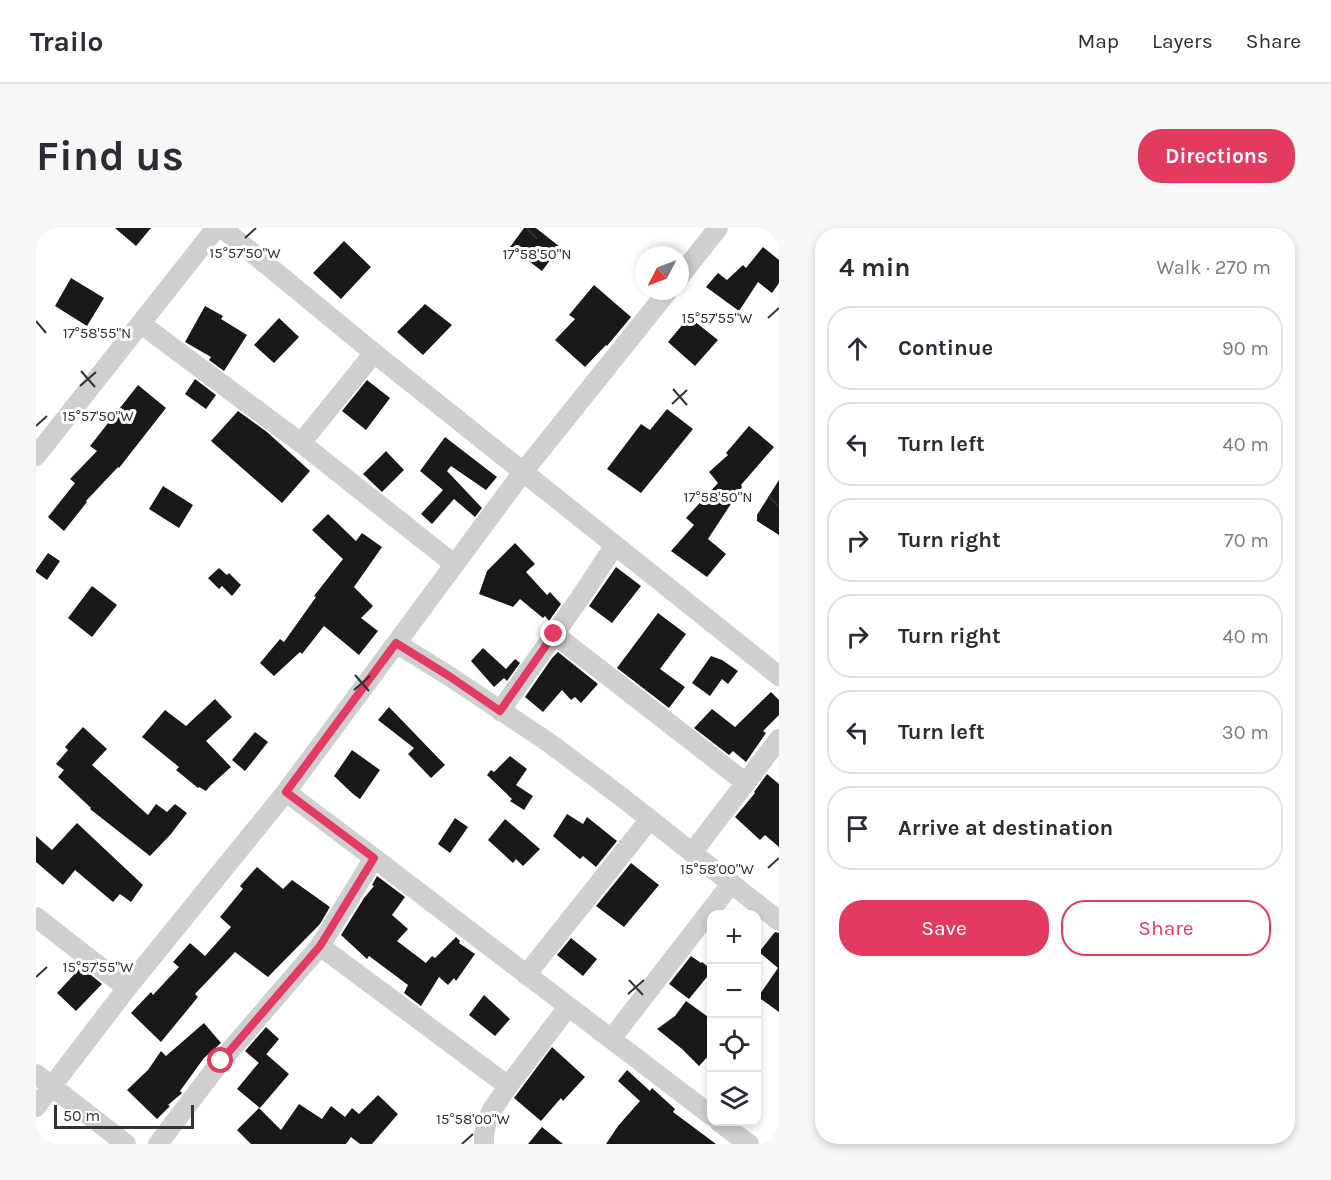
<!DOCTYPE html>
<meta charset="utf-8">
<style>
body{margin:0;font-family:Karla,sans-serif;background:#f7f7f7;color:#2b2b33}
.controls{position:absolute;right:18px;bottom:18px;display:grid;overflow:hidden;border-radius:12px;box-shadow:0 3px 9px #0003}
.controls button{width:54px;height:54px;display:grid;place-items:center;padding:0;border:0;border-bottom:2px solid #e1e1e2;background:#fff;color:#2b2b33;font:30px sans-serif}
.compass{position:absolute;left:599px;top:18px;width:54px;height:54px;border-radius:50%;background:#fff;box-shadow:0 3px 9px #0003;rotate:228deg}
.scale{position:absolute;left:18px;bottom:15px;width:140px;box-sizing:border-box;padding-left:6px;border:3px solid #323232;border-top:0;font-size:16px;line-height:21px;white-space:nowrap;color:#323232;-webkit-text-stroke:4px #fff;paint-order:stroke}
.stop{position:absolute;width:18px;height:18px;margin:-14px;border:4px solid #e33a5f;border-radius:50%;background:#fff}
.stop.end{background:#e33a5f;border-color:#fff;box-shadow:0 2px 6px #0008}
.list{margin:0;padding:0;list-style:none}
h2{display:flex;justify-content:space-between;align-items:center;height:78px;margin:0;padding:0 24px;font-size:26px}
h2 small{font-size:20px;font-weight:400;color:#7c7c81}
.list li{display:grid;grid-template-columns:39px 1fr auto;gap:18px;align-items:center;box-sizing:border-box;height:84px;margin:0 12px 12px;padding:0 12px;border:2px solid #e1e1e2;border-radius:24px}
.list b{display:block;font-size:22px;white-space:nowrap}
.list em{font-size:20px;font-style:normal;color:#7c7c81}
.actions{display:flex;gap:12px;padding:18px 24px}
.actions a{flex:1;padding:14px 0;border:2px solid #e33a5f;border-radius:24px;text-align:center;font-size:21px;color:#e33a5f}
.actions .main{background:#e33a5f;color:#fff}
.icon{flex:none;width:33px;height:33px;fill:none;stroke:currentColor;stroke-width:2;stroke-linecap:round;stroke-linejoin:round}
.map{position:relative;flex:none;width:743px;height:916px;overflow:hidden;border-radius:24px}
header{display:flex;align-items:center;gap:36px;box-sizing:border-box;height:84px;padding:0 30px;background:#fff;border-bottom:2px solid #e1e1e2}
header strong{font-size:28px}
nav{display:flex;gap:33px;margin-inline-start:auto;font-size:21px}
.intro{display:flex;align-items:center;justify-content:space-between;box-sizing:border-box;height:144px;padding:0 36px}
h1{margin:0;font-size:42px}
.button{padding:15px 27px;border-radius:24px;background:#e33a5f;color:#fff;font-size:21px;font-weight:700}
main{display:flex;gap:36px;padding:0 36px}
aside{flex:1;background:#fff;border-radius:24px;box-shadow:0 3px 9px #0003}
.map>svg:first-child{display:block}
</style>
<header>
<strong>Trailo</strong>
<nav><a>Map</a><a>Layers</a><a>Share</a></nav>
</header>
<div class="intro"><h1>Find us</h1><a class="button">Directions</a></div>
<main>
<div class="map">
<svg width="743" height="916" viewBox="0 0 743 916">
<rect width="100%" height="100%" fill="#fff"/>
<path fill="#191919" d="M79 0H115L100 18Z
M488 0H500L524 19 506 43 474 19Z
M308 13 335 39 305 71 277 45Z
M727 19 743 32V55L736 65 722 54 703 83 670 59 682 45 691 52 707 37 710 40Z
M35 50 68 70 51 98 19 78Z
M558 57 595 89 571 118 570 117 549 139 519 112 539 91 533 87Z
M389 76 416 97 387 127 361 104Z
M169 78 187 88 185 91 211 107 188 143 173 132 175 129 149 114Z
M653 89 682 112 659 138 632 114Z
M243 90 263 109 238 135 218 117Z
M159 151 180 167 170 181 149 166Z
M331 152 354 170 330 202 306 183Z
M102 157 130 180 83 240 82 239 50 273 51 274 28 303 12 289 39 255 34 251 61 223 54 218Z
M631 181 657 201 605 265 571 241 605 196 614 202Z
M202 183 231 204 274 243 246 275 175 213Z
M713 198 738 219 705 257 706 259 672 311 690 326 671 349 635 323 658 297 650 290 682 255 673 244 692 227 690 225Z
M409 209 461 249 450 262 415 238 411 243 446 280 439 289 418 271 396 296 385 286 407 262 384 243Z
M350 223 368 242 346 264 327 246Z
M743 252V307L721 293V287Z
M127 258 157 277 143 300 113 281Z
M292 286 320 313 326 305 346 319 318 359 337 378 325 390 342 403 323 427 288 398 266 426 264 424 238 448 224 435 244 411 248 414 280 369 278 368 307 331 276 302Z
M479 315 499 336 490 344 511 367 514 364 525 376 513 393 509 388 507 390 484 371 477 379 443 366 451 343Z
M12 325 24 333 11 352 0 344V342Z
M580 339 605 358 576 395 553 378Z
M183 340 191 347 193 345 205 357 196 368 186 358 183 361 172 350Z
M56 358 81 377 56 409 32 390Z
M622 385 650 406 624 441 649 459 633 480 581 440Z
M447 420 470 441 479 431 484 435 471 453 468 450 458 459 435 433Z
M522 424 562 456 545 475 539 469 535 472 526 462 507 484 489 469 516 430Z
M675 428 686 432 702 443 692 456 686 451 674 468 656 455Z
M735 464 743 472V487L727 503 730 505 710 534 697 523 693 527 658 500 676 481 699 499Z
M179 471 196 489 170 513 195 539 174 558 170 563 163 559 162 560 140 542 143 539 106 509 129 482 150 498Z
M353 479 409 537 395 550 372 526 378 520 342 492Z
M47 499 71 521 56 537 112 587 120 576 131 584 139 576 151 585 135 606 114 628 54 581 55 580 22 549 28 542 20 536 32 522 29 519Z
M219 504 232 514 209 543 196 532Z
M316 522 344 542 324 571 317 566 298 548Z
M474 528 491 541 480 557 497 568 488 582 474 573 476 571 451 547 455 542 458 544Z
M731 546 743 556V619L729 607 724 612 699 589 719 565 718 564Z
M531 586 547 596 551 589 581 613 560 639 547 628 544 631 517 608Z
M419 590 432 599 414 625 402 616Z
M469 591 504 621 487 638 480 631 477 635 452 612Z
M41 595 107 657 95 674 84 666 77 674 39 642 27 657 0 634V608L16 622Z
M595 635 623 657 588 699 560 678Z
M221 639 247 661 256 652 294 679 284 696 232 749 199 724 159 766 162 769 125 814 95 785 115 764 117 767 143 739 137 734 154 715 169 728 195 699 184 689 207 661 204 658Z
M341 648 369 669 356 687 372 701 361 713 390 735 396 728 399 730 420 709 424 713 423 715 439 726 420 753 418 750 412 757 403 749 385 778 368 765 372 757 333 728 331 731 305 707 328 670 338 658 336 657Z
M739 704 743 705V784L722 769 742 740 723 724Z
M535 710 561 731 547 748 521 727Z
M655 728 665 735 666 734 675 741V744L653 771 633 756Z
M45 739 66 756 40 783 21 765Z
M448 767 474 791 459 808 433 787Z
M650 773 675 791V825L663 838 646 821 621 801 639 788Z
M168 795 185 815 168 830 144 863 146 865 145 866 132 877 134 878 121 891 91 862 112 842 125 823 130 828Z
M230 799 243 811 223 835 209 823Z
M516 819 549 849 527 873 525 870 505 893 478 870Z
M230 826 253 846 224 880 201 861Z
M591 842 614 863 616 860 639 881 637 884 680 916H570L582 898 604 873 582 853Z
M342 867 362 886 336 916H324L315 909 310 916H215L201 902 223 880 245 902 263 876 286 891 295 878 309 889 316 880 323 886Z
M506 899 527 916H492Z"/>
<g fill="none" stroke-linecap="round" stroke-linejoin="round">
<path stroke="#cfcfcf" stroke-width="20" d="M186 0 338 125 743 448
M644 48 682 0
M105 96 265 215 418 336
M265 215 338 125
M0 228 180 0
M518 406 710 555
M360 415 413 448 512 514 583 567 743 693
M464 483 544 370 579 317
M250 564 338 630 676 888
M656 625 743 511
M338 630 284 718 472 858
M0 689 91 760
M490 747 614 591
M575 811 695 656
M0 846 90 916
M0 879 91 760 250 564 487 244 632 63
M683 894 713 916
M122 916 185 833 284 718
M448 916V907L451 892 456 882 472 858 532 779"/>
</g>
<g fill="none" stroke-linecap="round" stroke-linejoin="round">
<path stroke="#e33a5f" stroke-width="8" d="M185 833 284 718 338 630 250 564 360 415 413 448 464 483 518 406"/>
</g>
<path fill="none" stroke="#323232" stroke-width="2" d="M491 0 501 11M209 10 220 0M732 90 743 80M0 93 10 105M45 143 59 159M44 158 60 144M637 161 651 177M636 176 651 162M0 198 11 188M733 268 743 279M319 447 333 463M318 462 334 448M732 640 743 630M0 749 11 739M593 752 607 767M592 766 608 752M426 916 437 906"/>
<g font-size="15" text-anchor="middle" fill="#323232" stroke="#fff" stroke-width="6" stroke-linejoin="round" paint-order="stroke">
<text x="209" y="30">15°57'50"W</text>
<text x="501" y="31">17°58'50"N</text>
<text x="681" y="95">15°57'55"W</text>
<text x="61" y="110">17°58'55"N</text>
<text x="62" y="193">15°57'50"W</text>
<text x="682" y="274">17°58'50"N</text>
<text x="681" y="646">15°58'00"W</text>
<text x="62" y="744">15°57'55"W</text>
<text x="437" y="896">15°58'00"W</text>
</g>
</svg>
<div class="controls">
<button>+</button>
<button>−</button>
<button><svg class="icon" aria-label="locate" viewBox="0 0 24 24"><circle cx="12" cy="12" r="6"/><path d="M12 2v4M12 18v4M2 12h4M18 12h4"/></svg></button>
<button><svg class="icon" aria-label="layers" viewBox="0 0 24 24"><path d="M12 4l9 5-9 5-9-5zM3 14l9 5 9-5"/></svg></button>
</div>
<svg class="compass" viewBox="-18 -18 36 36"><path d="M0-13l5 13h-10z" fill="#e53935"/><path d="M0 13l5-13h-10z" fill="#7c7c81"/></svg>
<div class="scale">50 m</div>
<div class="stop" style="left:185px;top:833px"></div>
<div class="stop end" style="left:518px;top:406px"></div>
</div>
<aside>
<h2>4 min<small>Walk · 270 m</small></h2>
<ul class="list">
<li><svg class="icon" aria-label="ahead" viewBox="0 0 24 24"><path d="M12 20V5M6 11l6-6 6 6"/></svg><div><b>Continue</b></div><em>90 m</em></li>
<li><svg class="icon" aria-label="left" viewBox="0 0 24 24"><path d="M17 20v-9H6M10 6l-5 5 5 5"/></svg><div><b>Turn left</b></div><em>40 m</em></li>
<li><svg class="icon" aria-label="right" viewBox="0 0 24 24"><path d="M7 20v-9h11M14 6l5 5-5 5"/></svg><div><b>Turn right</b></div><em>70 m</em></li>
<li><svg class="icon" aria-label="right" viewBox="0 0 24 24"><path d="M7 20v-9h11M14 6l5 5-5 5"/></svg><div><b>Turn right</b></div><em>40 m</em></li>
<li><svg class="icon" aria-label="left" viewBox="0 0 24 24"><path d="M17 20v-9H6M10 6l-5 5 5 5"/></svg><div><b>Turn left</b></div><em>30 m</em></li>
<li><svg class="icon" aria-label="arrive" viewBox="0 0 24 24"><path d="M6 21V4h12l-3 4 3 4H6"/></svg><div><b>Arrive at destination</b></div></li>
</ul>
<div class="actions"><a class="main">Save</a><a>Share</a></div>
</aside>
</main>
